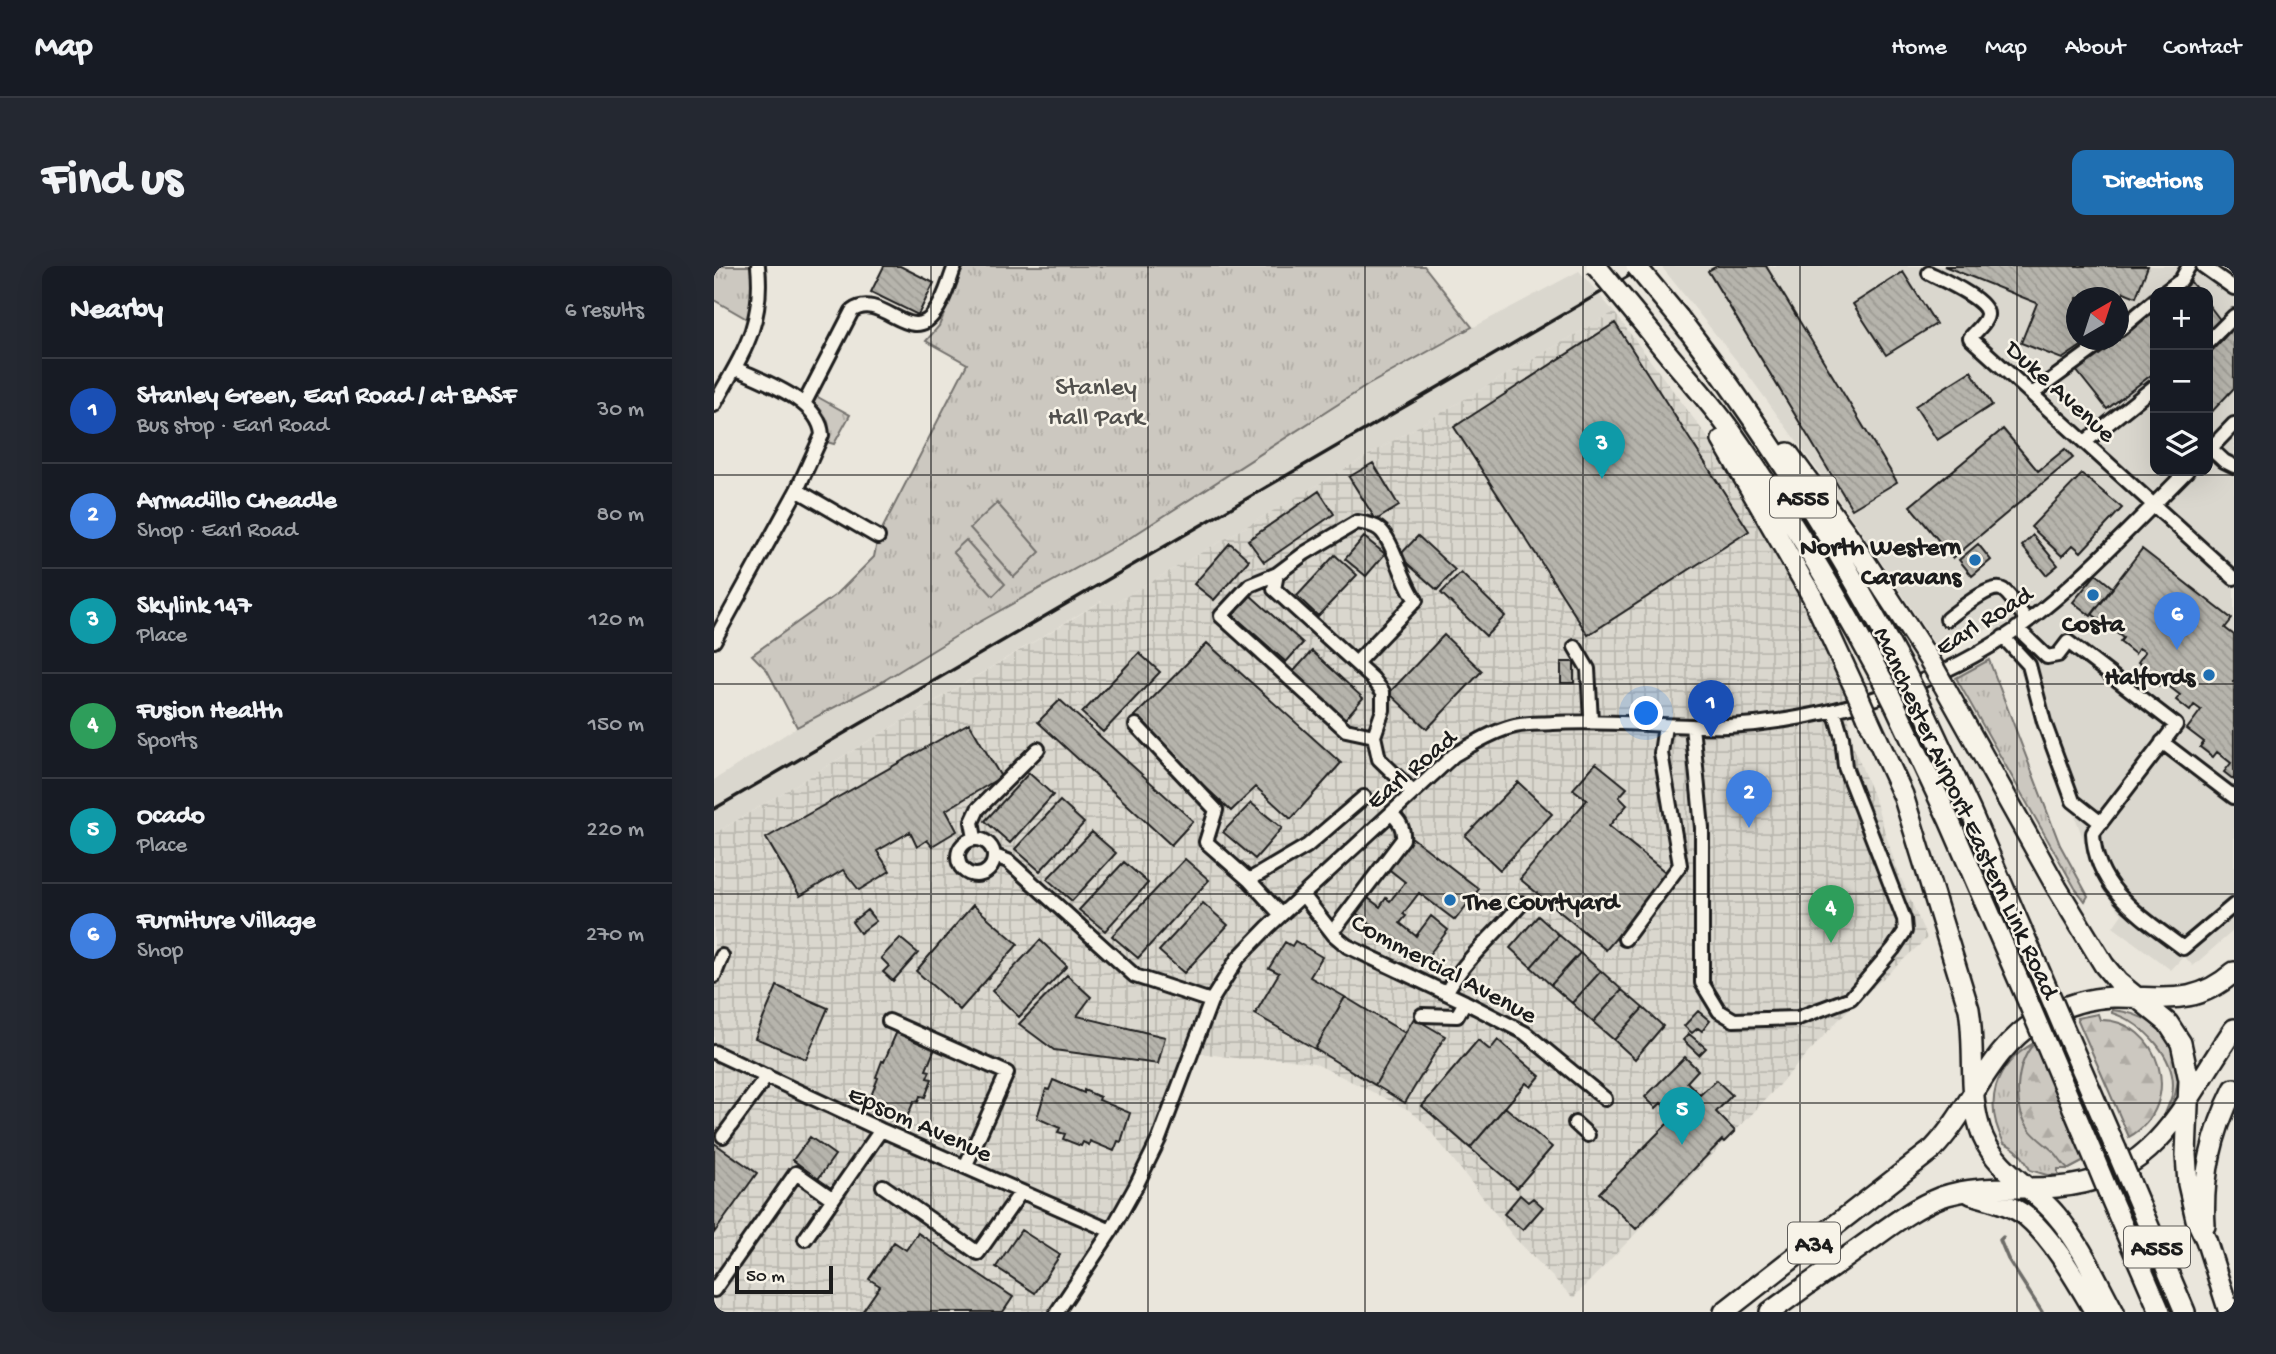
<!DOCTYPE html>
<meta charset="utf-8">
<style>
body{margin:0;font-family:"Gochi Hand",sans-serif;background:#242831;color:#f1f3f6}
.controls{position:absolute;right:21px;top:21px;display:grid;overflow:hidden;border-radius:14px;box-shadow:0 7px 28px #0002}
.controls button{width:63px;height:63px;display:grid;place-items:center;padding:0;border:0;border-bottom:2px solid #363941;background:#171b24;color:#f1f3f6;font:35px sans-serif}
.compass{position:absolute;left:1352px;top:21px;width:63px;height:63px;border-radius:50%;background:#171b24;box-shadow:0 7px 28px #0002;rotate:39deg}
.scale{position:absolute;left:21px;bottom:18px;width:98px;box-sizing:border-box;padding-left:7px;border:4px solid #1c1c1c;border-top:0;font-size:19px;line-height:24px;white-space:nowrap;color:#1c1c1c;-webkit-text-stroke:5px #f7f3e8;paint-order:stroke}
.you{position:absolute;left:933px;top:448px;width:24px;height:24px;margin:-18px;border:5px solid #fff;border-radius:50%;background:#1a73e8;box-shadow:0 0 0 10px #1a73e833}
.badge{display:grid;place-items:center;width:46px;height:46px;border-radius:50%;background:#1f6fb2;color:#fff;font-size:23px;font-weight:700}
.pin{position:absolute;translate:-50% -58px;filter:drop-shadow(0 2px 4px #0008)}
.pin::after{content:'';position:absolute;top:37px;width:24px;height:21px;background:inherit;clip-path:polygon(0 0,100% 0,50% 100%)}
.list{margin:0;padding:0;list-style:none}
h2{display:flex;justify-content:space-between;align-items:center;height:91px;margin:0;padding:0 28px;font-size:30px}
h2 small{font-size:23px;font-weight:400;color:#9ea1a6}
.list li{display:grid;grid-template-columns:46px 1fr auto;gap:21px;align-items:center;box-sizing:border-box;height:105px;padding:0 28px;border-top:2px solid #363941}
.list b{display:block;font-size:26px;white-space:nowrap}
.list p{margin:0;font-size:23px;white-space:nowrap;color:#9ea1a6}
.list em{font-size:23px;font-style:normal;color:#9ea1a6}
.icon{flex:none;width:38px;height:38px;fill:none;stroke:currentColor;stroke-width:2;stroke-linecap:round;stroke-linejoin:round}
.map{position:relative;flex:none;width:1520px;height:1046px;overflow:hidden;border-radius:14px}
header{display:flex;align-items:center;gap:42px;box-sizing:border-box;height:98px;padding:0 35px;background:#171b24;border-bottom:2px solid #363941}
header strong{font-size:33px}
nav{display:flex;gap:38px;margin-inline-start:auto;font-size:24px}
.intro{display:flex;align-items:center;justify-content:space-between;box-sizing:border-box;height:168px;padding:0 42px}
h1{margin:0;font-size:49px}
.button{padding:18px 32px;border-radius:14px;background:#1f6fb2;color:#fff;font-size:24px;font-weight:700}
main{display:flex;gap:42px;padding:0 42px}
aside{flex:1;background:#171b24;border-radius:14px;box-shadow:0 7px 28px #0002}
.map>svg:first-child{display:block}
</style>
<header>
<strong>Map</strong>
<nav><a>Home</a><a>Map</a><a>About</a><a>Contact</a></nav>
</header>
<div class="intro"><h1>Find us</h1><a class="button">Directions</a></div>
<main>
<aside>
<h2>Nearby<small>6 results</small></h2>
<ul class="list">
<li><span class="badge" style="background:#1a4fb4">1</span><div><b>Stanley Green, Earl Road / at BASF</b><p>Bus stop · Earl Road</p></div><em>30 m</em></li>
<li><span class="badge" style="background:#3f7fe0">2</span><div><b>Armadillo Cheadle</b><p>Shop · Earl Road</p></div><em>80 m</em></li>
<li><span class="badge" style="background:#0f9aa8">3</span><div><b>Skylink 147</b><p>Place</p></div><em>120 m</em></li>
<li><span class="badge" style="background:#2e9e5b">4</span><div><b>Fusion Health</b><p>Sports</p></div><em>150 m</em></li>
<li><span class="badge" style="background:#0f9aa8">5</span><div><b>Ocado</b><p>Place</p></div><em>220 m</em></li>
<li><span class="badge" style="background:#3f7fe0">6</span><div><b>Furniture Village</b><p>Shop</p></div><em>270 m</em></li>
</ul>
</aside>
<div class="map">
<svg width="1520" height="1046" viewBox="0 0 1520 1046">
<defs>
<pattern id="industrial-grid" width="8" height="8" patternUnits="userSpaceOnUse" patternTransform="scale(1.75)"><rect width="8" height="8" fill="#dad7ce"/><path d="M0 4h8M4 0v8" fill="none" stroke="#bab8b0"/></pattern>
<pattern id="grass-tufts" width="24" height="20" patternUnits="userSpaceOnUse" patternTransform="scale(1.75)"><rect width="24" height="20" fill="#ccc8c0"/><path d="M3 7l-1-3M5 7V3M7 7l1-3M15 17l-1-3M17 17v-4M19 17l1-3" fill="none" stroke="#afaba4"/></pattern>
<pattern id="forest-firs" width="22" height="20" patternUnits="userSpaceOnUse" patternTransform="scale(1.75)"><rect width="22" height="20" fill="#ccc8c0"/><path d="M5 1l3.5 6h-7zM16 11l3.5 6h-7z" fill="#afaba4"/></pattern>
<pattern id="building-back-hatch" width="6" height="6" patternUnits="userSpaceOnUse" patternTransform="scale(1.75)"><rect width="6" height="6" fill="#b6b4ac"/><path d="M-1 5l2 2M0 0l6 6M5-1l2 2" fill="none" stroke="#9c9a93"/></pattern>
</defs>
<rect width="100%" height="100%" fill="#eae6dc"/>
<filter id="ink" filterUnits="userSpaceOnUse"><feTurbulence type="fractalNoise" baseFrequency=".0143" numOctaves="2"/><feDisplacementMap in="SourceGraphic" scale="14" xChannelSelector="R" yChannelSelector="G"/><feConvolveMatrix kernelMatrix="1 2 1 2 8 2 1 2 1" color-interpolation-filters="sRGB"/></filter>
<g filter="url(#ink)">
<path fill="#dad7ce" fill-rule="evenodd" d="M947 0H1520V664L1479 700 1470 690 1457 704 1399 661 1408 648 1389 625 1306 405 1277 361 1227 388 1143 259 1038 114ZM1441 26H1494V205H1441ZM1363 32H1405V74H1363Z
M865 5 900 46 396 340 387 335 0 568V514L83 461 161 420 325 322 575 171 679 104Z"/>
<path fill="url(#industrial-grid)" d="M900 46 995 173 1066 286 1132 427 1138 477 1162 537 1181 598 1213 672 1130 748 1038 848 859 1032 799 970 730 882 708 855 695 844 600 797 570 793H529L470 785V812L445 873 343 1046H0V568L388 335 396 340Z"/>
<path fill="url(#grass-tufts)" stroke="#74726e" stroke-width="2" d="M5 0H43L40 57 0 34V9Z
M250 0H710L758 61 654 119 411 275 262 358 161 420 83 461 53 404 38 389 123 328 160 291 164 271 253 98 212 75 225 60Z
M102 130 136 149 120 178 113 176C119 158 112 148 99 136Z
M1275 394 1346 579 1374 630 1371 635 1361 622 1242 412Z
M1398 744C1459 749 1482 805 1449 854 1451 846 1456 837 1458 829 1465 793 1430 757 1398 747Z
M1320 777 1372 894 1355 903H1344V909H1333L1316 904C1311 893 1303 882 1290 877 1269 837 1280 799 1320 777Z"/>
<path fill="url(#forest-firs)" stroke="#74726e" stroke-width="2" d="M1384 748 1386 754C1445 753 1473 838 1415 871L1363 752Z
M1320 777 1372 894 1355 903C1348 898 1346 892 1341 887 1333 879 1323 873 1316 864 1298 840 1301 800 1320 777Z"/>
<path fill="#ccc8c0" stroke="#74726e" stroke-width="2" d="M283 237 326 286 300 311 256 262Z
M252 274 291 318 279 330 239 286Z"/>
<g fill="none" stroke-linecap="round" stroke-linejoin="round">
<path stroke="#6d6c68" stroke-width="3.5" d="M1289 971 1286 974 1294 993 1328 1046"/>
</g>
<path fill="url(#building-back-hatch)" stroke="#1c1c1c" stroke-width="2" d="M170 0H186L220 17 204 49 157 26Z
M1003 0H1052L1183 216 1138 243 994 5Z
M1230 0H1434L1422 31 1410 26 1405 39V32H1363V74H1376L1348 93 1307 77 1323 37Z
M1189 6 1222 58 1172 89 1139 38Z
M1476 15 1485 26H1462Z
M1494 38 1507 55 1494 65Z
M1441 42V106L1393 143 1362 104 1401 74H1405V71Z
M901 57 1035 265 874 369 740 161Z
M1520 61V122L1494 150V89Z
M1257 105 1278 139 1223 174 1201 140Z
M1289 163 1324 205 1351 183 1359 192 1239 292 1196 240Z
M659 197 685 240 662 254 635 211Z
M1368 208 1408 242 1367 286 1359 279 1348 290 1317 261Z
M605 225 620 248 550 296 534 274Z
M1319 269 1344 299 1332 309 1308 280Z
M704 270 741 304 723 324 685 290Z
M650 271 671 288 652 310 631 293Z
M516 277 535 294 500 334 480 318Z
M1264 278 1277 294 1258 310 1245 294Z
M1428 283 1518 353 1511 362 1520 369V514L1510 506 1517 497 1503 486 1499 491 1486 481 1490 476 1473 463 1487 444 1480 439 1476 445 1462 434 1466 429 1448 415 1445 420 1431 410 1435 405 1424 396 1431 386 1425 382 1421 388 1406 376 1409 372 1378 348Z
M621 289 643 309 604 350 583 330Z
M747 307 791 350 772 370 727 327Z
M1382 308 1399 322 1377 350 1359 336Z
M536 329 589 377 572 396 519 349Z
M730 369 768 405 713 463 675 427Z
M493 377 627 497 577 553 542 521 517 545 418 453Z
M598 385 649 432 631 453 579 406Z
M425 387 446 406 389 466 368 447Z
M847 396H860V417H847Z
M346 434 479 555 457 579 324 456Z
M255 457 287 511 232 544 243 565 218 580 213 574 203 581 196 566 163 585 176 605 145 624 129 604 86 630 52 572Z
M882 497 913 522 905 531 913 539 895 560 955 609 892 684 806 613 873 534 859 523Z
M315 507 339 529 296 577 271 555Z
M804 516 838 548 786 604 751 570Z
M346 535 370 557 326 605 301 583Z
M537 537 568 562 541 593 509 566Z
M378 566 402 587 358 635 333 613Z
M696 570 765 623 741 654 705 627 689 648 692 650 686 657 702 670 717 650 734 664 710 695 698 690 638 644 650 629 666 641 672 632 676 635 691 616 672 601Z
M471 593 495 614 424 692 398 670Z
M410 596 434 617 391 665 365 644Z
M489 637 514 659 470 707 445 685Z
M259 639 304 678 246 744 202 705Z
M153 644 162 655 146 667 138 656Z
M824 650 845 669 817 701 796 682Z
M845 669 866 687 837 719 817 701Z
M186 672 204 687 179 715 169 706 175 700 167 692Z
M326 674 353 700 305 751 278 725Z
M581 675 608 691 596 711 631 731 601 783 541 748 565 707 555 702 571 676 578 680Z
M866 687 887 705 858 737 837 719Z
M887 705 908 724 879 756 858 737Z
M353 709 377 731 363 750 451 771 444 798 340 784 305 758Z
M63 720 114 742 92 793 41 772Z
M908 724 929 742 900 774 879 756Z
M631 731 691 767 661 819 601 783Z
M929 742 949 760 921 793 900 774Z
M984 745 996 755 988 765 984 762 978 767 970 760Z
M700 752 731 770 691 837 661 819Z
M183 765 222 780 212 804 216 805 213 812 218 813 211 831 206 830 204 836 200 835 190 858 162 849V847L152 843 164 812 162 811 168 795 170 796Z
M975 768 992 782 985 789 969 774Z
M764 774 776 784 784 774 826 810 817 821 812 817 756 882 708 840Z
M971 791 984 804 973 816 986 829 1002 814 1018 829 1002 846 1021 865 1010 876 1008 874 922 963 885 927 955 856 958 859 964 853 947 837 942 842 931 831Z
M339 814 370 827V824L386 831 385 834 416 847 407 876 404 875 400 885 376 875 375 879 369 876 367 880 349 873 351 868 344 866 346 862 323 852 332 823 335 824Z
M791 841 838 881 803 922 756 882Z
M96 871 121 889 104 913 79 894Z
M0 877 43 907 0 967Z
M806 929 814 936 819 932 829 941 809 964 790 948Z
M307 964 346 989 321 1027 282 1001Z
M204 967 299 1031 289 1046H148L166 1020 155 1013 180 976 192 984Z"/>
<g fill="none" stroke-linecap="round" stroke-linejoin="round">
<defs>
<path id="minor" d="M1489 0 1520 22
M1215 7C1227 13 1275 34 1273 49 1272 57 1262 65 1256 72L1520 312
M1451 26 1467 14 1475 0
M1405 64 1441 34
M1494 76 1520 50
M1318 128 1392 74
M90 138 138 45C167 24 197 82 221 46 231 33 235 15 241 0
M0 139C28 88 50 60 44 0
M1371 176 1441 120
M1496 182 1510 195 1520 200
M1494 185 1520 158
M83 224 164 271
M563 308 536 319 507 350 632 464 660 470
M1233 353C1243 346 1277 316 1289 324 1299 331 1306 346 1313 355
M1303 362 1333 391 1344 389 1354 376 1462 459 1379 567C1381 623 1428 651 1469 682L1520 639
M1289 371 1315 399 1330 456 1359 535 1387 557
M0 375 83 224 108 169C106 134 48 115 21 102
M861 381 874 403 877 454
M642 397 702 334C688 316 679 273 665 263 660 259 650 257 643 256L591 287 563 308 560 323 659 413 669 426V444L660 470 665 493 699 526
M422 459 502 544 492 576 535 614 567 649
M978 460 988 562V717L1005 745 1020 754 1084 752 1137 732 1179 683 1191 665 1190 653 1131 501 1128 471 1120 444
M1448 476 1520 531
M261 572 258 556 264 543 324 483
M244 591a18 18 0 1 1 36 0a18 18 0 1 1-36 0Z
M281 590 294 595 421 710 497 735
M535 614 593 580 650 531
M589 629 620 669 633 680 751 736 811 767 891 833
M617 665 623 660 689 573C690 561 685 555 677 547
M911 673 966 599 947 487 951 460
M0 710 8 690
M732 727C751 692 783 667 808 637
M708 749 743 750 751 736
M175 755 293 807 251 901
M0 786 167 864 397 965
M861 857 874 869
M9 870 53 810
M169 920 264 987 307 926
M91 973 167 864
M0 1024 82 907 119 933
M343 1046 397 965 422 920 445 873 497 735 524 692 554 661 740 489C759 478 776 467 797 461 810 457 825 458 839 457 897 453 955 462 1014 460 1129 454 1252 410 1340 334 1387 294 1430 248 1473 205"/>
<path id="highway" d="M965 52C1051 162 1125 283 1191 406
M938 68C963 101 992 130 1016 164 1072 244 1123 328 1169 415
M1008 174 1098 330 1142 425
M1074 187 1136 272 1216 395
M1229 418 1343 622 1390 699 1404 716 1454 757 1467 777 1475 814 1472 889 1474 918 1482 953 1492 974 1515 1046
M1203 430 1257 546 1335 727
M1181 439 1235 554 1315 738
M1153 450 1189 529 1255 743C1262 785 1253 831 1269 871 1284 906 1319 921 1342 949 1367 978 1382 1013 1400 1046
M1349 760 1402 883
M1329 771 1381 894
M1416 916 1471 1046
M1257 928C1276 934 1297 938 1313 951 1340 974 1363 1016 1381 1046
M1395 928 1446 1046
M1491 960C1488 910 1498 867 1520 823
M1010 1046 1219 883C1260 840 1273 784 1327 752 1349 740 1374 732 1399 731 1448 730 1479 742 1520 706
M1056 1046C1087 1023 1119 1001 1151 978 1175 961 1199 942 1227 931 1265 918 1304 924 1343 921 1446 913 1469 835 1520 763"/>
</defs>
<use href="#minor" stroke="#1c1c1c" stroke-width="18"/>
<use href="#highway" stroke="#1c1c1c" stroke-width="24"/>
<use href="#minor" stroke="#f7f3e8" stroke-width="12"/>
<use href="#highway" stroke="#f7f3e8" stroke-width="19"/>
<path stroke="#1c1c1c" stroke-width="3.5" d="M0 543 932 0"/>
<defs>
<path id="highway-bridge" d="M882 0 938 68
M922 0 965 52
M1216 395 1229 418
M1191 406 1203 430
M1169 415 1181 439
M1142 425 1153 450
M1335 727 1349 760
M1315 738 1329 771
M1402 883 1416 916
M1381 894 1395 928"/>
</defs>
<use href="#highway-bridge" stroke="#1c1c1c" stroke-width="24" stroke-linecap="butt"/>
<use href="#highway-bridge" stroke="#f7f3e8" stroke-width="19"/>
</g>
</g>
<path fill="none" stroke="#1c1c1c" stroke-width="2" stroke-opacity="0.55" d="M217 0V1046M434 0V1046M651 0V1046M869 0V1046M1086 0V1046M1303 0V1046M0 209H1520M0 418H1520M0 628H1520M0 837H1520"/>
<g fill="#1f6fb2" stroke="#f7f3e8" stroke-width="2.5">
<circle cx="1261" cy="294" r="7"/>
<circle cx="1379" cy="329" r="7"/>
<circle cx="1495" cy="409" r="7"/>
<circle cx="736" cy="634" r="7"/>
</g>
<g text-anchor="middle" stroke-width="5" stroke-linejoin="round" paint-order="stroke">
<g fill="#f7f3e8" stroke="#5e5c59" stroke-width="2">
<rect x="1056" y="210.5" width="66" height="41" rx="5"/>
<rect x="1074" y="956.5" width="52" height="41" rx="5"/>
<rect x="1410" y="960.5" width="66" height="41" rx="5"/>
</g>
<g font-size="24" font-weight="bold" fill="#1c1c1c">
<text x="1089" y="239">A555</text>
<text x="1100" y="985">A34</text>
<text x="1443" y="989">A555</text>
</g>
<g font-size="26" fill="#51504d" stroke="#f7f3e8">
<text x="382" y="128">Stanley<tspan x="382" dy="30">Hall Park</tspan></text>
</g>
<g font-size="26" fill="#1c1c1c" stroke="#f7f3e8">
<text transform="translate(1348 124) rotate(42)" y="9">Duke Avenue</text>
<text transform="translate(1269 353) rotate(-32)" y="9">Earl Road</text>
<text transform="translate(696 502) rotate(-40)" y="9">Earl Road</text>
<text transform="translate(1254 546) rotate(65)" y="9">Manchester Airport Eastern Link Road</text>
<text transform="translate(731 701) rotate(28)" y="9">Commercial Avenue</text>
<text transform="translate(207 856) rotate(24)" y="9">Epsom Avenue</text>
</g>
<g font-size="26" font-weight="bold" fill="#1c1c1c" stroke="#f7f3e8" text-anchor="end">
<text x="1247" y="288">North Western<tspan x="1247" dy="30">Caravans</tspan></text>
<text x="1379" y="365" text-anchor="middle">Costa</text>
<text x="1481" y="418">Halfords</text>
<text x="750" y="643" text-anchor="start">The Courtyard</text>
</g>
</g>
</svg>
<div class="controls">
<button>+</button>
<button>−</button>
<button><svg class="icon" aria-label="layers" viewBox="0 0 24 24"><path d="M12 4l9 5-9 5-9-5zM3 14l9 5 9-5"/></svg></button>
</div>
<svg class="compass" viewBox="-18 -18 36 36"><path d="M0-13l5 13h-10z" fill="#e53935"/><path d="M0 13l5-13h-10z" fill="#9ea1a6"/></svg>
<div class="scale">50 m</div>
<div class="you"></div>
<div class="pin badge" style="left:997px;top:472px;background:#1a4fb4">1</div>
<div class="pin badge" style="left:1035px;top:562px;background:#3f7fe0">2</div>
<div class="pin badge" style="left:888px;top:213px;background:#0f9aa8">3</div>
<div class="pin badge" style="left:1117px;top:677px;background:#2e9e5b">4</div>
<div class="pin badge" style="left:968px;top:879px;background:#0f9aa8">5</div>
<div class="pin badge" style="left:1463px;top:384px;background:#3f7fe0">6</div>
</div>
</main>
